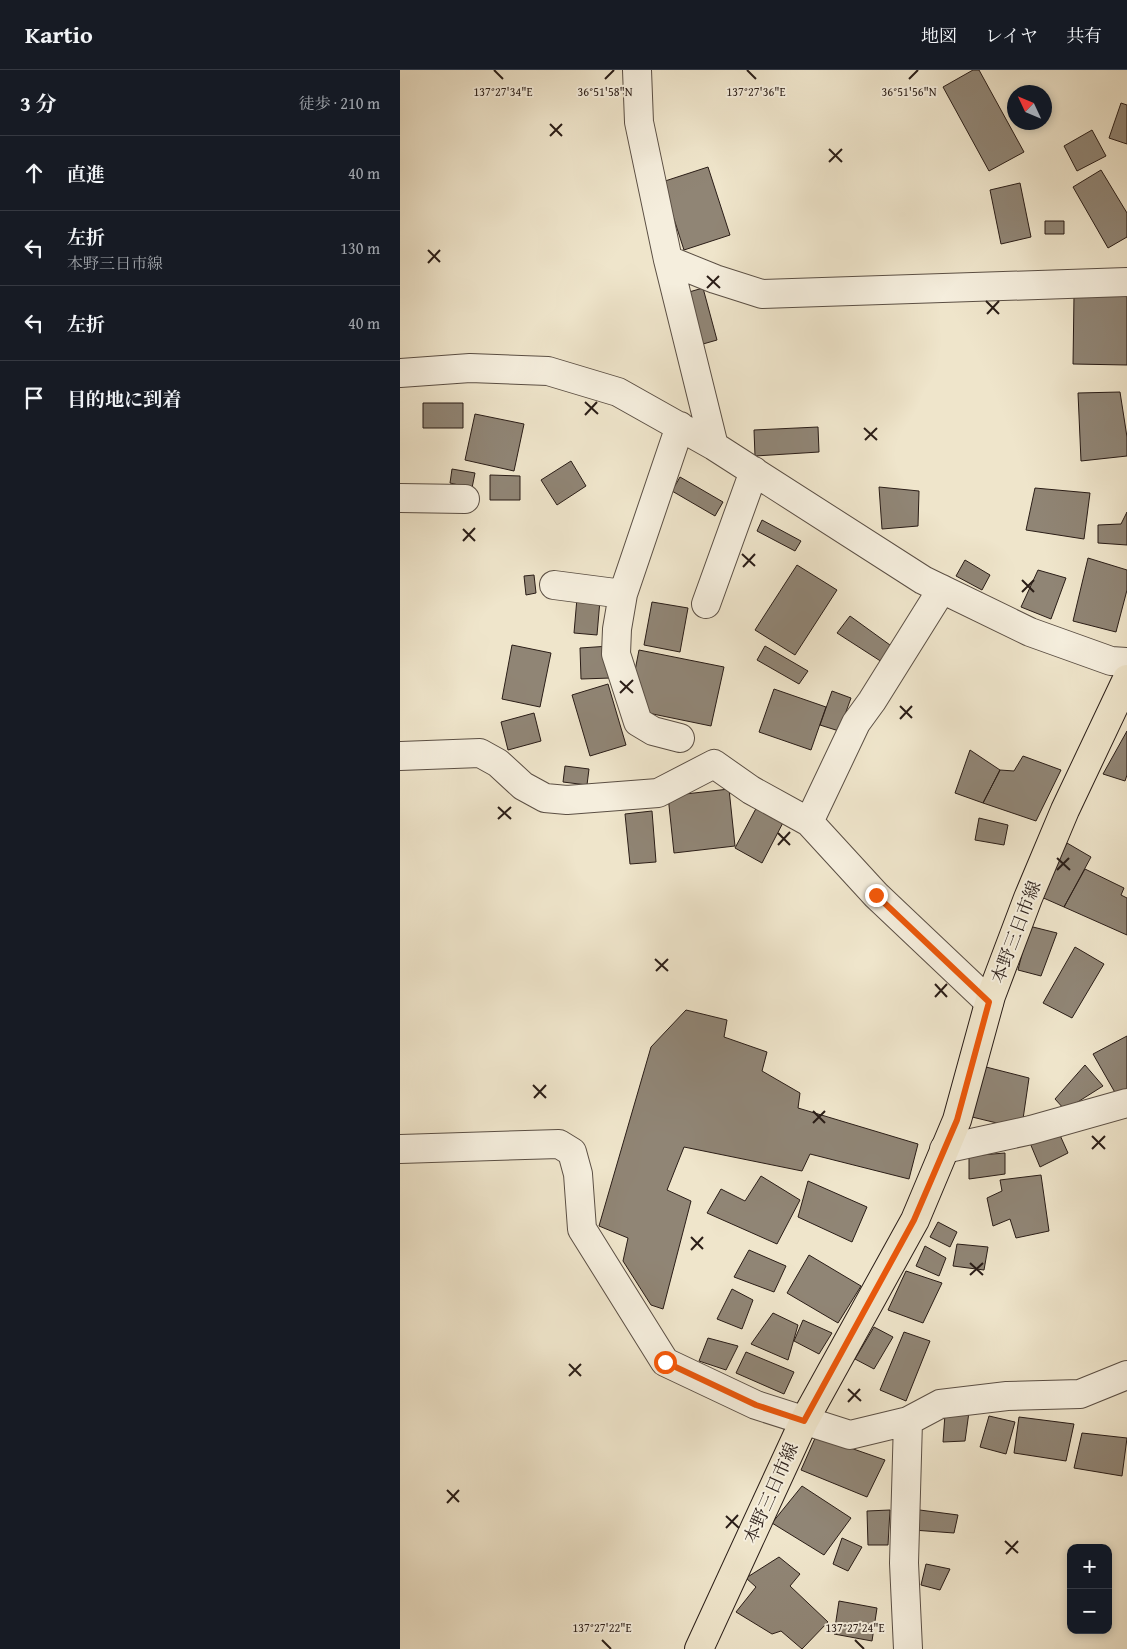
<!DOCTYPE html>
<html lang="ja">
<meta charset="utf-8">
<style>
body{margin:0;font-family:"Gentium Book Plus","Noto Serif JP",serif;background:#20242c;color:#f1f3f6}
.controls{position:absolute;right:15px;bottom:15px;display:grid;overflow:hidden;border-radius:10px;box-shadow:0 2px 8px #0003}
.controls button{width:45px;height:45px;display:grid;place-items:center;padding:0;border:0;border-bottom:1px solid #363941;background:#171b24;color:#f1f3f6;font:25px sans-serif}
.compass{position:absolute;left:607px;top:15px;width:45px;height:45px;border-radius:50%;background:#171b24;box-shadow:0 2px 8px #0003;rotate:314deg}
.stop{position:absolute;width:15px;height:15px;margin:-11px;border:4px solid #ea580c;border-radius:50%;background:#fff}
.stop.end{background:#ea580c;border-color:#fff;box-shadow:0 1px 5px #0008}
.list{margin:0;padding:0;list-style:none}
h2{display:flex;justify-content:space-between;align-items:center;height:65px;margin:0;padding:0 20px;font-size:21px}
h2 small{font-size:16px;font-weight:400;color:#9ea1a6}
.list li{display:grid;grid-template-columns:32px 1fr auto;gap:15px;align-items:center;box-sizing:border-box;height:75px;padding:0 20px;border-top:1px solid #363941}
.list b{display:block;font-size:19px;white-space:nowrap}
.list p{margin:0;font-size:16px;white-space:nowrap;color:#9ea1a6}
.list em{font-size:16px;font-style:normal;color:#9ea1a6}
.icon{flex:none;width:28px;height:28px;fill:none;stroke:currentColor;stroke-width:2;stroke-linecap:round;stroke-linejoin:round}
.map{position:relative;flex:none;width:727px;height:1579px;overflow:hidden}
header{display:flex;align-items:center;gap:30px;box-sizing:border-box;height:70px;padding:0 25px;background:#171b24;border-bottom:1px solid #363941}
header strong{font-size:24px}
nav{display:flex;gap:28px;margin-inline-start:auto;font-size:18px}
main{display:flex}
aside{flex:1;background:#171b24}
.map>svg:first-child{display:block}
</style>
<header>
<strong>Kartio</strong>
<nav><a>地図</a><a>レイヤ</a><a>共有</a></nav>
</header>
<main>
<aside>
<h2>3 分<small>徒歩 · 210 m</small></h2>
<ul class="list">
<li><svg class="icon" aria-label="ahead" viewBox="0 0 24 24"><path d="M12 20V5M6 11l6-6 6 6"/></svg><div><b>直進</b></div><em>40 m</em></li>
<li><svg class="icon" aria-label="left" viewBox="0 0 24 24"><path d="M17 20v-9H6M10 6l-5 5 5 5"/></svg><div><b>左折</b><p>本野三日市線</p></div><em>130 m</em></li>
<li><svg class="icon" aria-label="left" viewBox="0 0 24 24"><path d="M17 20v-9H6M10 6l-5 5 5 5"/></svg><div><b>左折</b></div><em>40 m</em></li>
<li><svg class="icon" aria-label="arrive" viewBox="0 0 24 24"><path d="M6 21V4h12l-3 4 3 4H6"/></svg><div><b>目的地に到着</b></div></li>
</ul>
</aside>
<div class="map">
<svg width="727" height="1579" viewBox="0 0 727 1579">
<rect width="100%" height="100%" fill="#efe5cb"/>
<filter id="stains"><feTurbulence type="fractalNoise" baseFrequency=".004" numOctaves="4"/><feColorMatrix values="0 0 0 0 .2 0 0 0 0 .09 0 0 0 0 .02 0 0 0 .5 -.17"/></filter>
<radialGradient id="worn" r=".72"><stop offset=".6" stop-color="#630" stop-opacity="0"/><stop offset="1" stop-color="#630" stop-opacity=".3"/></radialGradient>
<path fill="#908575" stroke="#2a1d17" d="M573 0H579L624 82 589 101 543 17Z
M721 33 727 35V74L709 68Z
M692 60 706 86 677 101 664 76Z
M308 97 330 165 284 180 262 112Z
M701 100 727 143V167L708 178 673 117Z
M620 113 631 167 601 174 590 120Z
M645 151H664V164H645Z
M303 218 317 270 303 274 289 222Z
M674 226H727V295L673 294Z
M720 322 727 367V386L681 391 678 323Z
M23 333H63V358H23Z
M75 344 124 354 114 401 65 390Z
M418 357 419 382 355 386 354 360Z
M171 391 186 416 157 435 141 410Z
M52 399 75 403 72 418 50 413Z
M90 405 120 406V430H90Z
M280 407 323 432 315 446 272 421Z
M479 417 519 421 518 456 482 459Z
M635 418 690 423 684 469 626 460Z
M727 442V475L698 473V455L721 454Z
M362 450 401 471 395 481 357 461Z
M688 488 727 500V520L716 562 673 551Z
M565 490 590 505 582 520 556 506Z
M397 495 437 520 395 585 355 560Z
M638 500 666 508 651 549 621 537Z
M134 505 136 523 126 525 124 506Z
M177 528 200 530 197 565 174 563Z
M252 532 288 538 280 582 244 575Z
M450 546 490 575 482 592 437 563Z
M112 575 151 583 140 637 102 629Z
M210 576 211 608 181 609 180 578Z
M365 576 408 601 399 614 357 590Z
M239 580 324 597 311 656 248 643 233 611Z
M208 614 226 675 190 686 172 625Z
M374 619 426 637 411 680 359 662Z
M432 621 451 628 439 661 420 655Z
M134 643 141 671 108 680 101 652Z
M727 661V705L725 711 703 704Z
M570 680 600 700 583 733 555 723Z
M623 686 661 700 636 751 583 733 600 700 614 701Z
M165 696 189 699 187 715 163 712Z
M329 719 335 776 274 783 268 726Z
M360 731 387 745 362 793 335 778Z
M252 741 256 792 230 794 225 744Z
M579 748 608 755 604 775 575 770Z
M667 773 691 787 664 837 639 826Z
M685 799 724 818 721 825 727 828V865L664 837Z
M629 856 657 863 641 906 618 900Z
M675 877 704 894 672 948 643 933Z
M286 940 327 950 324 967 367 982 362 1001 400 1023 398 1038 518 1074 509 1109 410 1084 402 1101 284 1077 267 1120 291 1131 263 1239 251 1235 223 1191 228 1168 199 1156 251 977Z
M727 966V1019L717 1026 693 984Z
M685 995 703 1016 665 1040 655 1029Z
M586 997 629 1008 623 1049 601 1054 568 1046Z
M659 1063 668 1083 640 1097 630 1073Z
M605 1083V1104L569 1109V1086Z
M641 1105 649 1161 616 1168 610 1149 593 1156 587 1128 602 1121 600 1110Z
M361 1106 400 1130 377 1174 307 1143 321 1119 345 1131Z
M408 1111 467 1137 452 1172 398 1147Z
M538 1152 557 1162 550 1177 530 1167Z
M557 1174 588 1177 584 1200 553 1196Z
M525 1176 546 1188 539 1206 516 1196Z
M349 1180 386 1196 374 1222 334 1207Z
M409 1185 461 1216 438 1253 387 1223Z
M506 1201 542 1213 523 1253 488 1240Z
M332 1219 353 1230 342 1259 317 1249Z
M373 1243 398 1255 388 1290 351 1274Z
M403 1250 432 1263 419 1284 394 1271Z
M474 1257 493 1267 474 1299 455 1289Z
M504 1262 530 1271 506 1331 480 1320Z
M308 1268 338 1276 326 1300 299 1291Z
M346 1282 394 1302 384 1324 336 1303Z
M569 1342 565 1371 543 1372 545 1344Z
M589 1346 615 1352 606 1384 580 1377Z
M619 1347 674 1354 666 1391 614 1383Z
M682 1363 727 1368 722 1406 674 1398Z
M416 1366 485 1390 467 1427 401 1400Z
M402 1416 451 1448 424 1485 372 1453Z
M512 1439 558 1445 554 1463 513 1460Z
M490 1440 488 1475H468L467 1441Z
M442 1468 462 1477 448 1501 433 1494Z
M379 1487 400 1504 390 1516 428 1552 402 1579 381 1561 372 1564 336 1542 356 1517 346 1508Z
M526 1494 550 1499 540 1520 521 1515Z
M439 1531 477 1538 472 1571 434 1564Z"/>
<g fill="none" stroke-linecap="round" stroke-linejoin="round">
<defs>
<path id="minor" d="M237 0 239 52 268 190 314 376
M268 190 315 209 362 224 727 212
M0 303 70 298 148 301 218 322 314 376 523 510 630 562 711 591 727 592
M0 428 65 429
M154 515 223 524
M306 534 354 401
M280 668 253 661 238 652 216 584 217 559 223 524 280 356
M0 686 80 683 98 693 123 716 145 728 167 730 258 723 314 694 351 720 409 752 456 653 472 631 542 519
M409 752 476 825 589 932
M0 1079 159 1074 172 1082 178 1104 182 1159 265 1292 356 1335 450 1365 508 1351 540 1334 607 1326 680 1324 727 1305
M544 1079 631 1060 727 1033
M508 1351 504 1493 508 1579"/>
<path id="major" d="M299 1579 404 1351 515 1150 557 1050 591 926 628 828 665 740 727 609"/>
</defs>
<use href="#minor" stroke="#5b4f44" stroke-width="30"/>
<use href="#major" stroke="#2a1d17" stroke-width="30"/>
<use href="#minor" stroke="#f5eedd" stroke-width="28"/>
<use href="#major" stroke="#efe5cb" stroke-width="28"/>
</g>
<g fill="none" stroke-linecap="round" stroke-linejoin="round">
<path stroke="#ea580c" stroke-width="6" d="M265 1292 356 1335 404 1351 514 1150 557 1050 589 932 476 825"/>
</g>
<path fill="none" stroke="#2a1d17" stroke-width="2" d="M94 0 103 9M347 0 356 9M205 9 214 0M509 9 518 0M150 54 162 66M150 66 162 54M429 79 442 92M429 92 442 79M28 180 40 192M28 193 40 180M307 206 320 218M307 218 319 206M586 231 599 244M587 244 599 231M185 332 198 344M185 345 197 332M464 358 477 370M465 370 477 358M63 459 75 471M63 471 75 458M342 484 355 496M343 497 355 484M622 510 634 522M622 522 634 510M220 611 233 623M220 623 233 610M500 636 512 648M500 649 512 636M98 737 111 749M98 749 111 737M378 763 390 775M378 775 390 762M657 788 670 800M657 800 669 788M255 889 268 901M256 901 268 889M535 914 547 927M535 927 547 914M133 1015 146 1028M134 1028 146 1015M413 1041 425 1053M413 1053 425 1041M692 1066 705 1079M692 1079 705 1066M291 1167 303 1179M291 1180 303 1167M570 1193 583 1205M570 1205 583 1193M169 1294 181 1306M169 1306 181 1294M448 1319 461 1331M448 1332 460 1319M47 1420 59 1432M47 1433 59 1420M326 1446 339 1458M326 1458 338 1445M605 1471 618 1483M606 1484 618 1471M202 1570 211 1579M455 1570 464 1579"/>
<g text-anchor="middle" stroke-width="4" stroke-linejoin="round" paint-order="stroke">
<g font-size="18" fill="#2a1d17" stroke="#f5eedd">
<text transform="translate(616 862) rotate(-69)" y="6">本野三日市線</text>
<text transform="translate(371 1423) rotate(-66)" y="6">本野三日市線</text>
</g>
</g>
<g font-size="12" text-anchor="middle" fill="#2a1d17" stroke="#f5eedd" stroke-width="4" stroke-linejoin="round" paint-order="stroke">
<text x="103" y="26">137°27'34"E</text>
<text x="356" y="26">137°27'36"E</text>
<text x="205" y="26">36°51'58"N</text>
<text x="509" y="26">36°51'56"N</text>
<text x="202" y="1562">137°27'22"E</text>
<text x="455" y="1562">137°27'24"E</text>
</g>
<rect width="100%" height="100%" filter="url(#stains)"/>
<rect width="100%" height="100%" fill="url(#worn)"/>
</svg>
<div class="controls">
<button>+</button>
<button>−</button>
</div>
<svg class="compass" viewBox="-18 -18 36 36"><path d="M0-13l5 13h-10z" fill="#e53935"/><path d="M0 13l5-13h-10z" fill="#9ea1a6"/></svg>
<div class="stop" style="left:265px;top:1292px"></div>
<div class="stop end" style="left:476px;top:825px"></div>
</div>
</main>
